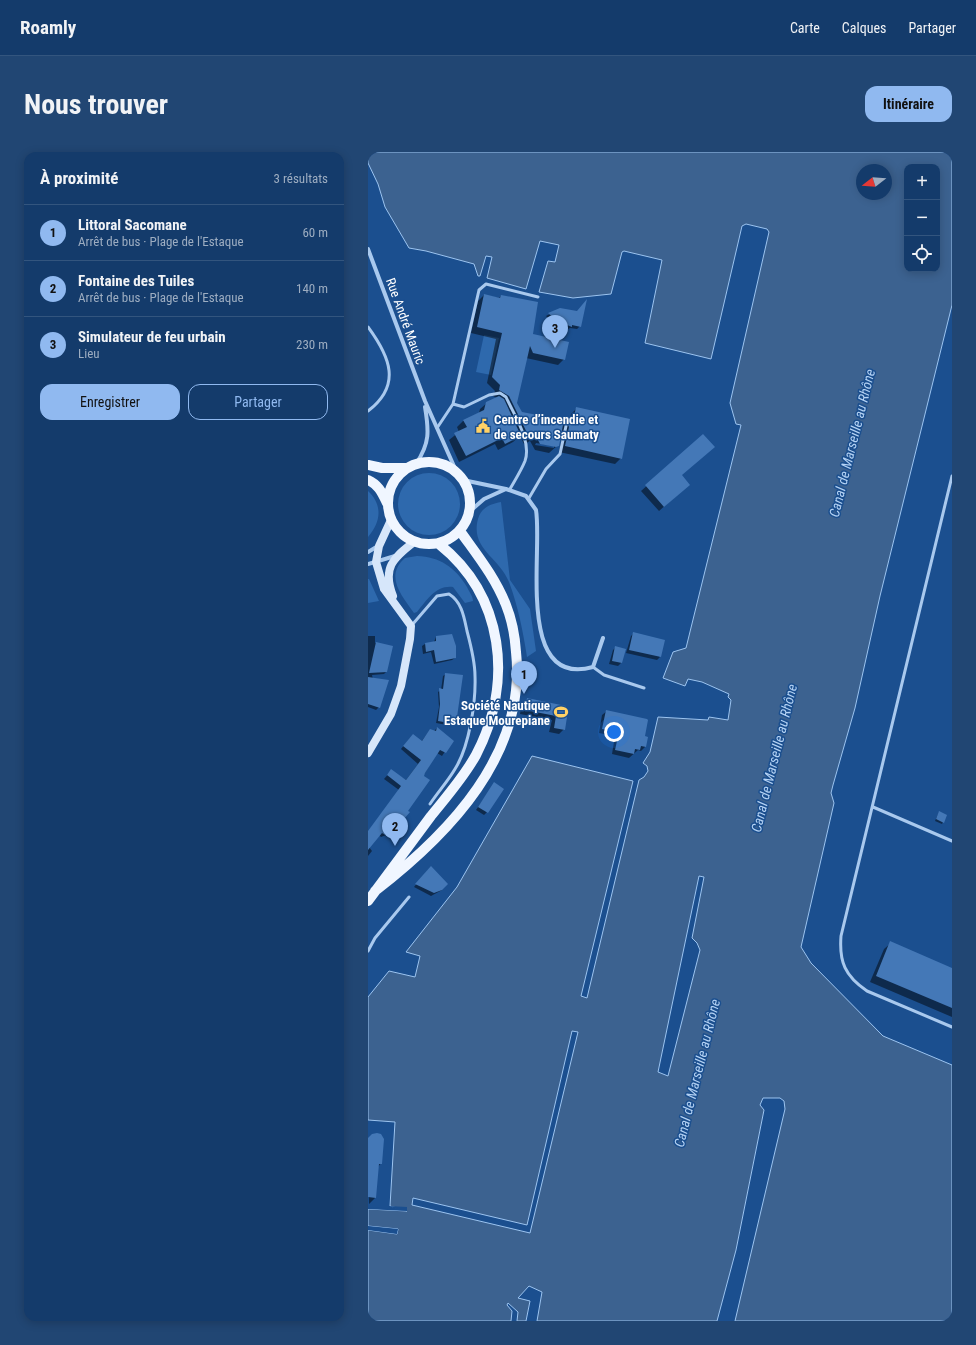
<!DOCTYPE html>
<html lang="fr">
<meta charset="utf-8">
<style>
body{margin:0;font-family:"Roboto Condensed",sans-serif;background:#214673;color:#f1f3f6}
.controls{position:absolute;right:12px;top:12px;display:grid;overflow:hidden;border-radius:8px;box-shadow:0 2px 10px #0003}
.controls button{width:36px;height:36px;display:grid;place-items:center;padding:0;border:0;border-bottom:1px solid #33557e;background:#143b6b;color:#f1f3f6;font:20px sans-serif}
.compass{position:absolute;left:488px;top:12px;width:36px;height:36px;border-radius:50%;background:#143b6b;box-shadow:0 2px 10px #0003;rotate:253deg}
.you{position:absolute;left:246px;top:580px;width:14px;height:14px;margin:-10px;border:3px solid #fff;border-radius:50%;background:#1a73e8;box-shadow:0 0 0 6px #1a73e833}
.badge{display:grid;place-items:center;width:26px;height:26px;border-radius:50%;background:#90b9f0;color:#111;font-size:13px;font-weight:700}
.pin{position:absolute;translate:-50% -33px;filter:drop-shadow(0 1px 2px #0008)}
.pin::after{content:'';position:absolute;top:21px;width:14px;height:12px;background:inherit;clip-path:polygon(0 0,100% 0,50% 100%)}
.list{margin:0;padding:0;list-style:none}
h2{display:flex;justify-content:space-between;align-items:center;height:52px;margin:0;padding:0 16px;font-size:17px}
h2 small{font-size:13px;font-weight:400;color:#9dadc1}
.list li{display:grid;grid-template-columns:26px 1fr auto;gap:12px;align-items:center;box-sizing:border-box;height:56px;padding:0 16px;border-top:1px solid #33557e}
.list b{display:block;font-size:15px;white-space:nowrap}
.list p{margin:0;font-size:13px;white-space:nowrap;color:#9dadc1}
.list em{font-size:13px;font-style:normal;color:#9dadc1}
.actions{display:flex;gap:8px;padding:12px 16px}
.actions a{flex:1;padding:9px 0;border:1px solid #90b9f0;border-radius:12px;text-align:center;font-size:14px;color:#90b9f0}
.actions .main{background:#90b9f0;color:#111}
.icon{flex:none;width:22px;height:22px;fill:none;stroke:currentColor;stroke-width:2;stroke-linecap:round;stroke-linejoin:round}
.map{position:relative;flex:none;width:584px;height:1169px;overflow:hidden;border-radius:12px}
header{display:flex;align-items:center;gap:24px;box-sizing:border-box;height:56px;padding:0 20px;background:#143b6b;border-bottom:1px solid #33557e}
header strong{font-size:19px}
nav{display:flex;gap:22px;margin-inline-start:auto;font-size:14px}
.intro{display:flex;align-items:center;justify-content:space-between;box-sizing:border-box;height:96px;padding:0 24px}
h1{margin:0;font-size:28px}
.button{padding:10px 18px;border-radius:12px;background:#90b9f0;color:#111;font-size:14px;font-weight:700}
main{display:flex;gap:24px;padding:0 24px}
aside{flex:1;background:#143b6b;border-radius:12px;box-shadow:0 2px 10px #0003}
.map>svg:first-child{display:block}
</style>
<header>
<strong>Roamly</strong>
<nav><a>Carte</a><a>Calques</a><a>Partager</a></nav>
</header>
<div class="intro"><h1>Nous trouver</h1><a class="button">Itinéraire</a></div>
<main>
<aside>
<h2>À proximité<small>3 résultats</small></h2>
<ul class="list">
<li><span class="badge">1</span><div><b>Littoral Sacomane</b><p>Arrêt de bus · Plage de l'Estaque</p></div><em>60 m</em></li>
<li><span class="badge">2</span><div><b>Fontaine des Tuiles</b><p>Arrêt de bus · Plage de l'Estaque</p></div><em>140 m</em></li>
<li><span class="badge">3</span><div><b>Simulateur de feu urbain</b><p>Lieu</p></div><em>230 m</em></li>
</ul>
<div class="actions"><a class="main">Enregistrer</a><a>Partager</a></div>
</aside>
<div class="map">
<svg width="584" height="1169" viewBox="0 0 584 1169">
<rect width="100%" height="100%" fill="#1b4f8f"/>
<path fill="#2e69ad" d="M116 183 131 186 123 223 108 220Z
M30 352a31 31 0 1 1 62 0a31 31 0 1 1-62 0Z
M0 339C15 353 13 370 0 385Z
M133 350 142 428 162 457 168 499 159 505C155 479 150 454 141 430 131 405 102 397 110 367 113 356 122 352 133 350Z
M49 404C72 405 87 415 99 435 101 440 105 444 105 449L97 451 85 435C68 433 59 448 49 460L46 461C34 444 16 424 37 406Z
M0 427H1L11 449 0 451Z"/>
<path fill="#3c6290" stroke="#9cc4f0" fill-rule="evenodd" d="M0 0H584V153L512 444 487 556 465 633 463 641 466 651 433 795 443 811 515 884 584 913V1169H367L417 957 416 949 412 946H395L392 953 396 958 368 1098 349 1169H169L174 1140 161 1134 150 1146 162 1149 158 1169H149L150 1160 140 1151 139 1153 144 1159 143 1169H0V1078L29 1082 30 1077 0 1074V1057L39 1059 22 1054 27 970 0 968V845L21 819 47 825 52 804 38 800 89 735 164 604 265 629 213 844 219 846 271 628 276 625 280 619 279 614 275 611 282 600 290 565 340 568 341 565 360 568 363 548 360 545 361 542 334 530 320 527 317 534 295 526 305 500 318 496 373 273 368 272 362 251 401 80 399 77 378 72 374 74 343 207 277 191 294 108 256 99 254 100 243 142 205 146 171 140 180 109 187 110 191 93 172 89 158 137 119 126 124 105 118 104 112 124H110L106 112 58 99 41 96 17 55 10 32 0 11ZM539 15H569V117H539ZM494 18H518V42H494ZM331 724 336 725 324 786 329 791 332 798 300 924 290 920ZM204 879 210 880 162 1081 44 1053 45 1046 159 1073Z"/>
<path fill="#1b4f8f" d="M20 1054 39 1055V1059L0 1057V1055L28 1057Z
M0 1074 30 1077 29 1082 0 1078V1076L28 1079 0 1076Z"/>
<path fill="#0007" fill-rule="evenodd" d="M116 143 131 146 133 144 163 183 196 207 190 213 158 206 148 251 154 261 201 270 203 262 209 256 253 306 247 312 191 300 195 281 193 277 190 293 181 301 167 298 162 289 156 292 152 284 145 290 130 298 127 292 91 310 81 288 91 280 89 275 95 269 111 261 112 257 119 251 129 246 125 244 127 239 119 231 128 187 103 181 110 149ZM168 291 186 294V296L167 293Z
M192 157 212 174 209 177 202 176 200 177 185 171 178 164Z
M335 284 313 324 316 337 291 359 273 339Z
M266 481 292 505 289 508 258 501 263 484Z
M0 484H7V491L24 495 18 520 16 522 4 523 11 555 8 558 0 555Z
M68 485 86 488 87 506 84 508 66 512 63 500 55 502 54 494 57 492 66 490Z
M248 495 257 498 253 511 250 514 241 512 245 498Z
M78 522 87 571 85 574 68 571 71 555 70 540 73 538 75 524Z
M159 548 195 566 196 577 191 582 181 580 184 568 152 562 154 552Z
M239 559 279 586 277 595 273 599 270 598 261 606 244 602 247 584 231 581 234 563Z
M69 576 84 589 74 604 69 601 55 624 35 666 32 669 31 668 18 683 13 685 11 683 1 695 4 699 0 704V680L31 638 16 627 23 619 38 628 50 612 33 597 42 586 53 590 62 578 66 579Z
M124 635 119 660 116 663 108 658Z
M571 660 575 670 574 672 567 669Z
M60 718 74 738 63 744 46 735Z
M523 791 584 817V865L502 830 516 797Z
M0 987 13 1011 10 1015 7 1046 1 1052Z"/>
<path fill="#4478b7" d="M116 142 132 146 133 143 170 150 165 182 201 190 197 208 165 201 162 194 149 251 154 260 205 270 208 255 262 267 254 307 197 294 201 275 199 271 195 273 191 294 188 295 172 292 168 284 162 287 141 244 131 238 132 233 124 225 134 181 109 175Z
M219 147 213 175 204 173V175L189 169 180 161 192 156 209 159Z
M131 244 136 247 153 284 137 292 134 286 98 304 86 281 99 275 95 268 116 258 118 250Z
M335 282 347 295 314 323 322 333 296 355 277 333Z
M265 480 297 488 293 505 261 498Z
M84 482 88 494V506L68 510 66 498 58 500 57 491 68 489V484Z
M8 490 25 494 19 520 1 521Z
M247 494 258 497 254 511 244 509Z
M77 521 95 523 88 572 70 569 72 552 71 536 75 537Z
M0 525 21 528 12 556 0 552Z
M159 546 198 554 196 565H199L197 578 186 576 188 564 157 558Z
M238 558 279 567 280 568 277 584 280 585 278 595 273 594 272 598 267 597 266 602 247 598 251 580 234 577Z
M69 575 86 589 78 601 72 598 57 621 56 624 62 628 40 659 42 660 36 667 34 665 22 680 20 679 17 683 14 681 0 698V679L33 634 19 623 23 617 38 628 53 608 35 594 45 582 54 589 62 577 68 579Z
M126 630 136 637 120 661 110 655Z
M571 659 579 663 576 671 568 667Z
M63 714 80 732 74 738 66 741 47 732Z
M522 789 584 816V856L508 824Z
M9 981 13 982 16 987 14 1012H11L8 1046 0 1045V986L4 982Z"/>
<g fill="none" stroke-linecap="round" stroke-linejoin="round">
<path stroke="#a9c9ee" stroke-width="3" d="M0 175C22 205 34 233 0 259
M85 252 96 255 121 243 132 241 138 245C146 263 164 289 157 309 153 319 147 328 142 337
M69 276 85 252 111 138 118 132 170 145
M584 324 473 784C471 810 477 824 499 839L584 875
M161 346 178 317 192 302 198 274
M44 473 69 444 81 442C94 450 96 465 99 479 103 494 107 509 107 524 108 551 101 595 87 617 80 629 70 640 62 652
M225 515 236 523 276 536
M505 655 584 689
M0 799 7 786 41 745"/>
<path stroke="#a9c9ee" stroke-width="4" d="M0 97 57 249 89 321
M48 312C62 291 61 279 57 255
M95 328 138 337 116 347 101 360
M138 337 158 344 168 358C175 399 147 537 225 515L235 486
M0 400 10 394
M0 412 27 404"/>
<path stroke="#d6e6fa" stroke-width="8" d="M25 444C14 416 25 406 46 390
M0 601 23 562 33 534 42 487 43 474 16 437 8 410 11 394 23 368"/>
<path stroke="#f0f6ff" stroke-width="10" d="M20 351a41 41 0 1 1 82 0a41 41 0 1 1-82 0Z
M0 313 14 316H39
M0 328C11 333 14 341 19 351
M7 739C81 682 159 602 148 500 147 484 144 468 138 453 127 425 109 403 92 379
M0 749C21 721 42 692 63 664 79 644 96 625 108 603 146 530 136 444 71 392"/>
</g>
<defs>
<symbol id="civic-bare" viewBox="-9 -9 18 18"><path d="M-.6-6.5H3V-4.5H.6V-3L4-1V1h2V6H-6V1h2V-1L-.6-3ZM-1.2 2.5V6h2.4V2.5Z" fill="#ffd166" stroke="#1b4f8f" stroke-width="2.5" paint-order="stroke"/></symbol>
<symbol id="stadium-bare" viewBox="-9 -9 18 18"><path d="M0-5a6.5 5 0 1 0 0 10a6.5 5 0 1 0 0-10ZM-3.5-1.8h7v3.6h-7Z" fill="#ffd166" stroke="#1b4f8f" stroke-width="2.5" paint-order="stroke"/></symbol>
</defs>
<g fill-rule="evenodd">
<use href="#civic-bare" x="105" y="264" width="20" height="20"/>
<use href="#stadium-bare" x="183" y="550" width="20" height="20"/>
</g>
<g text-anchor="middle" stroke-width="3" stroke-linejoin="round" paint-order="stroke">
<g font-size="13" fill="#fff" stroke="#1b4f8f">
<text transform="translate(38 169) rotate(70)" y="5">Rue André Mauric</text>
</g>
<g font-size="13" font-weight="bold" fill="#fff" stroke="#1b4f8f" text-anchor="start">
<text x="126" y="272">Centre d’incendie et<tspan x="126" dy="15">de secours Saumaty</tspan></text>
<text x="182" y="558" text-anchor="end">Société Nautique<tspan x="182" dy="15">Estaque Mourepiane</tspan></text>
</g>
<g font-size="14" font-style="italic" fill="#b5d3f5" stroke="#1b4f8f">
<text transform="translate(484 291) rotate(-76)" y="5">Canal de Marseille au Rhône</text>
<text transform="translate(406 606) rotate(-76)" y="5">Canal de Marseille au Rhône</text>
<text transform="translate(329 921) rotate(-76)" y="5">Canal de Marseille au Rhône</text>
</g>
</g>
</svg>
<div class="controls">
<button>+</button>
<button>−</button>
<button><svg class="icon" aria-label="locate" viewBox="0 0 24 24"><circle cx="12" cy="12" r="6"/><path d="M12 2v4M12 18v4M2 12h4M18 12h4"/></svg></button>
</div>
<svg class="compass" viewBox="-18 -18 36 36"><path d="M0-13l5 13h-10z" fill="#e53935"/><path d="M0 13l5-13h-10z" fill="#9dadc1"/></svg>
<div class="you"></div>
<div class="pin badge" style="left:156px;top:542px">1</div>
<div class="pin badge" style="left:27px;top:694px">2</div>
<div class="pin badge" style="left:187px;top:196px">3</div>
</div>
</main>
